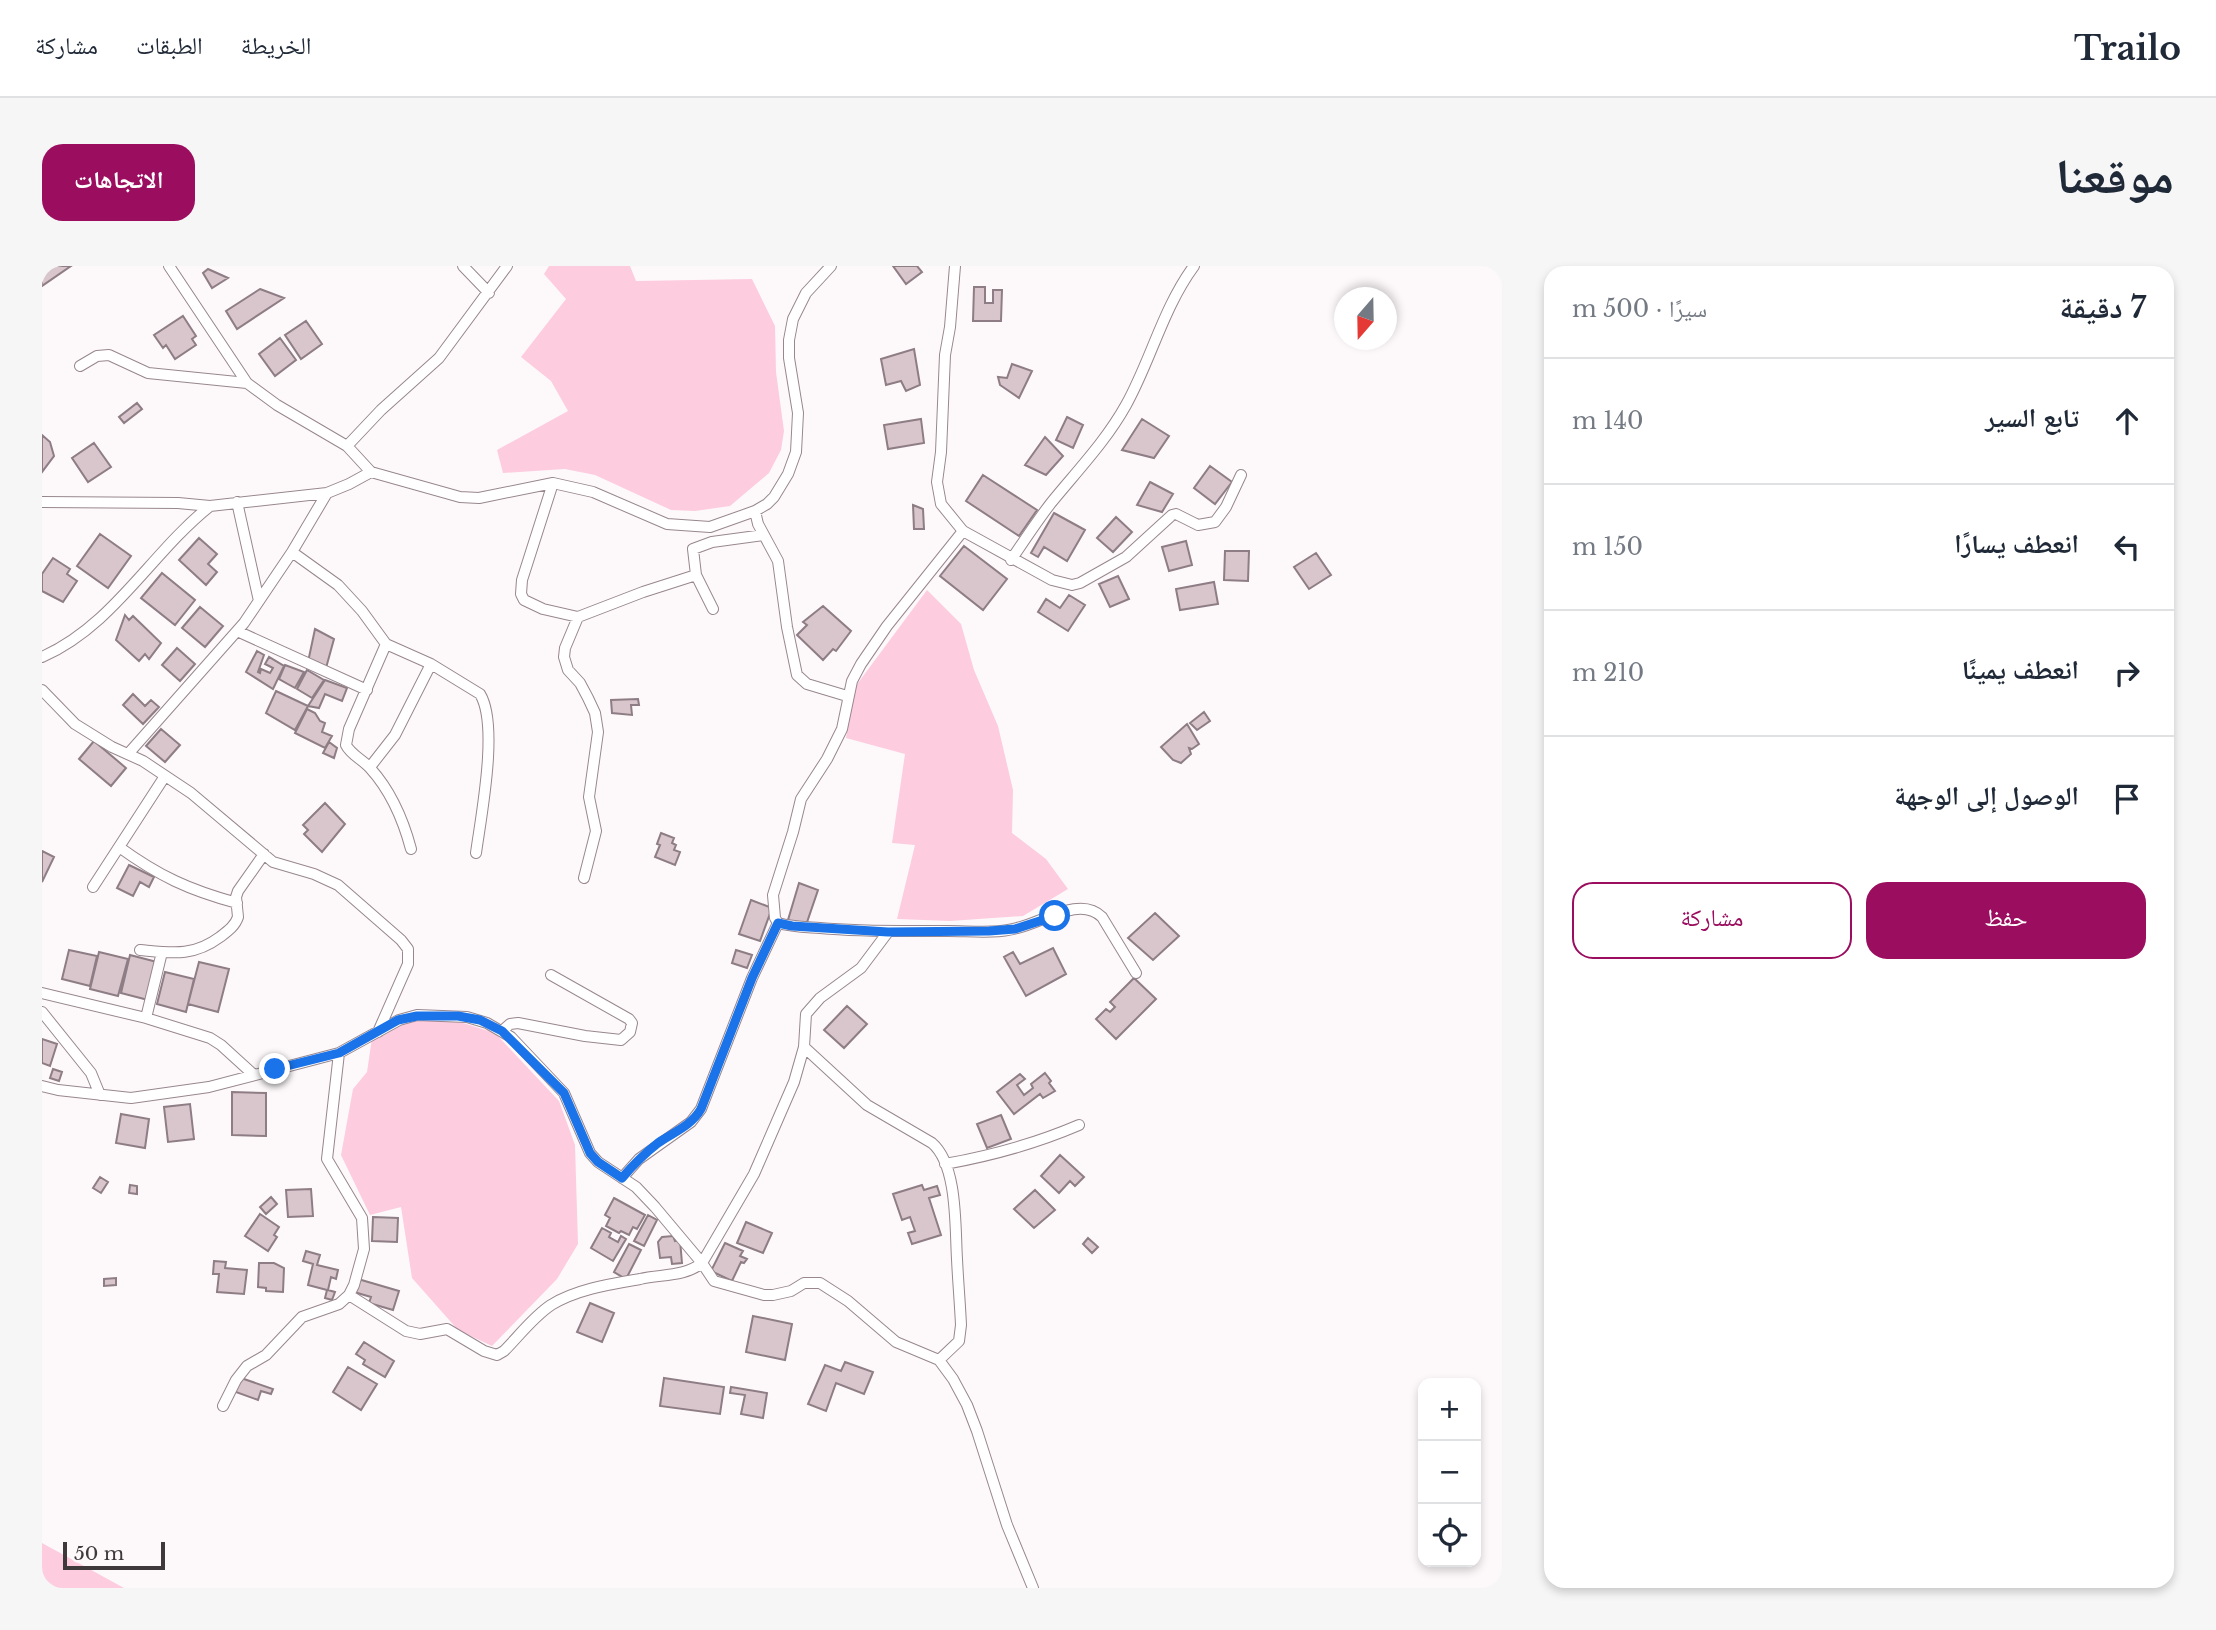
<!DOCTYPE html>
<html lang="ar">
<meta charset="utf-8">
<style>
body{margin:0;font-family:"Libre Baskerville","Noto Naskh Arabic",serif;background:#f6f6f7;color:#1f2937;direction:rtl}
.controls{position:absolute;right:21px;bottom:21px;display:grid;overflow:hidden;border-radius:14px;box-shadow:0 4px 10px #0003}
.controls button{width:63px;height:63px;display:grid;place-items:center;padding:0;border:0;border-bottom:2px solid #e0e1e3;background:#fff;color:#1f2937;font:35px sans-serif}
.compass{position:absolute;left:1292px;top:21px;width:63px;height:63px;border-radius:50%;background:#fff;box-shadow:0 4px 10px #0003;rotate:200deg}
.scale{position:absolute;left:21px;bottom:18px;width:102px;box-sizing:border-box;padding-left:7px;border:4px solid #40393c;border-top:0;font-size:19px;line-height:24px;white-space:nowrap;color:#40393c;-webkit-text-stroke:5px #fdf9fb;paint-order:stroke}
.stop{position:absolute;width:21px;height:21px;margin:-16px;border:5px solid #1a73e8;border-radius:50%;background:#fff}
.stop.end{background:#1a73e8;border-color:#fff;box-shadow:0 2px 7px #0008}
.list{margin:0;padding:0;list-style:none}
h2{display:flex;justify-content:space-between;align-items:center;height:91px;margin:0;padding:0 28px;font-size:30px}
h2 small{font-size:23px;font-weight:400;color:#747a83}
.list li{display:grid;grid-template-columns:46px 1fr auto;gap:21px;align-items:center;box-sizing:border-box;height:126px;padding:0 28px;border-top:2px solid #e0e1e3}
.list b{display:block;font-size:26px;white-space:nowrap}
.list em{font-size:23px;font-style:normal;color:#747a83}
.actions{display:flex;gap:14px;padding:21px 28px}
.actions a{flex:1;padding:16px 0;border:2px solid #9b0e5f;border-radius:21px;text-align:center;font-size:24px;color:#9b0e5f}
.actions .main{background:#9b0e5f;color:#fff}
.icon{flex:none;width:38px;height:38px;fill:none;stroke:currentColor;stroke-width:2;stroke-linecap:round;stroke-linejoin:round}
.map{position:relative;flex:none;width:1460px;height:1322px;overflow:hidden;direction:ltr;border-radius:21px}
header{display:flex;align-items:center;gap:42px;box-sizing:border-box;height:98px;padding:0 35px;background:#fff;border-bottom:2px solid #e0e1e3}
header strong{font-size:33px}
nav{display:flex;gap:38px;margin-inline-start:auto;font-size:24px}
.intro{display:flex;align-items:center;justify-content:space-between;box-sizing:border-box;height:168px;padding:0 42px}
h1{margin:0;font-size:49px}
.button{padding:18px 32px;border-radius:21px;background:#9b0e5f;color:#fff;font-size:24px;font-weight:700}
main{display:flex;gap:42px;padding:0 42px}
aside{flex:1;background:#fff;border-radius:21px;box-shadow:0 4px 10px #0003}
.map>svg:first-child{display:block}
</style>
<header>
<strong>Trailo</strong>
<nav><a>الخريطة</a><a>الطبقات</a><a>مشاركة</a></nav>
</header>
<div class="intro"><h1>موقعنا</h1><a class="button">الاتجاهات</a></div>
<main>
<aside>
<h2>7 دقيقة<small>سيرًا · 500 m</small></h2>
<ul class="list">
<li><svg class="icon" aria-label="ahead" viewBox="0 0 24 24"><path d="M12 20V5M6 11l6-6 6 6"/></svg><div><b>تابع السير</b></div><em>140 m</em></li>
<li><svg class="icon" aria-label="left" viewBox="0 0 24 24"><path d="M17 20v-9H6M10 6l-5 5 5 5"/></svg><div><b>انعطف يسارًا</b></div><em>150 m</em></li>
<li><svg class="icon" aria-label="right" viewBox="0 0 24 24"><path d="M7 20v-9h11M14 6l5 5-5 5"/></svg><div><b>انعطف يمينًا</b></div><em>210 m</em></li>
<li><svg class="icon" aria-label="arrive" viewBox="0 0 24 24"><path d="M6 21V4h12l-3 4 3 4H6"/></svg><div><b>الوصول إلى الوجهة</b></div></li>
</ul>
<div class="actions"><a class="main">حفظ</a><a>مشاركة</a></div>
</aside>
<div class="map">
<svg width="1460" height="1322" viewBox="0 0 1460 1322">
<rect width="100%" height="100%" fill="#fdf9fb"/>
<path fill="#fdccdf" d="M507 0H588L594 15 710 13 733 60 734 106 742 165 739 184 727 207 688 240 653 245 629 244 553 209 523 203 461 207 455 184 526 145 509 115 479 91 524 33 502 8Z
M885 324 919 358 932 404 956 460 971 524 970 567 1004 593 1026 623 981 650 908 655 855 653 873 579 850 577 863 488 804 472 813 421Z
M359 754 415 755 453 767 517 835 533 879 536 978 515 1013 450 1080 416 1064 370 1012 359 941 328 949 299 889 311 823 325 806 330 772Z
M0 1277 82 1322H0Z"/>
<path fill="#d8c6cc" stroke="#8e7d84" stroke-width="2" d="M0 0H29L0 20Z
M851 0H875L880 6 864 18Z
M166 3 186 12 170 22 161 7Z
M932 21H943V37H951V24H960L959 55H931Z
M218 23 242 32 195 63 184 45Z
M141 50 154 70 150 73 154 79 133 93 124 79 121 82 112 69Z
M264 55 280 78 259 93 243 69Z
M238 72 254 94 233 110 217 88Z
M872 83 878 119 864 125 859 115 844 119 839 93Z
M970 98 990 105 977 132 958 119 956 111 965 112Z
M95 137 100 143 82 157 77 151Z
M1025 151 1041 159 1031 182 1014 174Z
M879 153 882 177 846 183 842 159Z
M1100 153 1127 170 1112 192 1080 184Z
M0 169 8 176 12 190 0 206Z
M1003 171 1021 190 1004 209 983 199Z
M52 177 69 201 46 216 30 192Z
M1168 200 1190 216 1173 238 1152 222Z
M941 209 995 244 977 270 924 235Z
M1108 216 1131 228 1120 246 1095 239Z
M871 239 881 243 882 263H872Z
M1012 247 1043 264 1025 295 1002 281 996 291 989 287Z
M1074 251 1090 266 1071 286 1055 272Z
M58 268 89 290 66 322 35 300Z
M157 272 175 288 166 298 175 306 164 319 137 294Z
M1144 275 1150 299 1127 305 1120 281Z
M922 280 965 313 941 344 898 310Z
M1183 285H1207L1206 315 1182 314Z
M1274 287 1289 309 1267 323 1252 301Z
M11 292 28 303 25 308 35 315 21 336 0 325V308Z
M120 307 153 334 133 359 99 332Z
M1076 310 1087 333 1068 341 1057 318Z
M1172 316 1176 338 1138 344 1134 323Z
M1027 329 1043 339 1026 365 996 346 1004 333 1018 342Z
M781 340 809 365 794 385 791 383 781 394 755 369 765 359 761 356Z
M158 341 181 360 163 381 140 362Z
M83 349 87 354 91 350 119 377 107 393 103 388 97 395 74 374Z
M273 363 292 373 284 402 266 396Z
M135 382 153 398 138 415 120 399Z
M215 385 222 389 216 406 218 407 219 403 228 407 231 402 223 398 227 391 242 400 231 423 204 406Z
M243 399 262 406 253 422 237 413Z
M265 404 282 414 270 432 255 423Z
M283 414 305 422 300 435 283 428 277 442 266 440Z
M234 425 266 440 253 464 224 447Z
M91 428 103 440 109 434 117 441 101 458 81 439Z
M596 433 597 439H589L590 449 570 447 569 434Z
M265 443 273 447 278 455 283 457 280 466 290 470 283 482 253 467Z
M1162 446 1168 455 1155 464 1148 457Z
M1145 458 1157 478 1150 483 1147 482 1149 488 1139 497 1131 494 1119 481Z
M119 463 138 479 123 496 104 480Z
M52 475 84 502 69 520 37 493Z
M287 476 295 482 292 492 281 487Z
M283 537 303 558 280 586 262 568 266 564 261 559Z
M619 567 632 572 630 577 634 579 632 584 638 586 633 599 613 591 618 579 615 578Z
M0 585 12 591 0 616Z
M87 599 112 611 107 621 98 616 91 630 75 622Z
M757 617 776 624 763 662 746 654Z
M709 634 730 642 718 675 697 668Z
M1113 647 1137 670 1111 694 1086 672Z
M1011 682 1024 708 984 730 962 691 971 686 978 698Z
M27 684 55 690 48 720 20 713Z
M694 684 710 689 705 702 690 697Z
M57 686 86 693 76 730 48 723Z
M88 689 115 696 106 734 79 727Z
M157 696 187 703 176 746 146 738Z
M123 706 152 713 144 746 115 738Z
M1092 712 1114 733 1074 773 1054 753 1064 743 1068 746 1073 741 1068 736Z
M805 740 825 758 802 782 782 764Z
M0 773 15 778 8 800 0 797Z
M11 803 20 806 17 815 8 812Z
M1003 807 1009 815 1007 817 1013 825 1001 832 998 828 972 848 955 826 978 808 983 813 975 819 982 829 991 822 989 818Z
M190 826 224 827V870L190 869Z
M148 838 152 873 126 876 122 841Z
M79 848 107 853 103 882 74 877Z
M959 849 969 873 945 882 935 858Z
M1018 889 1042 911 1033 920 1028 915 1017 927 999 910Z
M58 911 66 916 59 927 51 922Z
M88 919 95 920V928L87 927Z
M880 919 882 924 895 920 898 929 887 932 899 969 870 978 866 967 873 965 868 951 860 954 851 928Z
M269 923 271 950 246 951 244 924Z
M993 924 1013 944 992 962 972 943Z
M229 931 235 938 224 948 218 941Z
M572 932 603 949 595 963 591 961 587 969 579 965 577 967 564 960 568 952 563 949Z
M218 948 237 961 232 969 235 971 226 985 203 970Z
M606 949 615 954 602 980 592 975Z
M331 951 356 952 355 976 330 975Z
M704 956 730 967 721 987 695 977Z
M560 962 569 967 567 971 576 976 579 970 584 973 571 995 549 982Z
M631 970 633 975 638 974 640 997 630 998 629 991 618 992 616 976 620 971Z
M1046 972 1056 981 1050 987 1041 978Z
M683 977 701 985 698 990 705 993 702 997 699 996 690 1015 669 1005Z
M587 978 599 984 584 1013 572 1006Z
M264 985 278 989 275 999 296 1004 294 1013 289 1011 286 1024 293 1026 290 1034 283 1032 285 1024 266 1019 271 998 261 995Z
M172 995 184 996 183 1002 205 1004 202 1028 175 1026 177 1008H171Z
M217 997H232L242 1002 241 1026 224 1025V1022L216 1021Z
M74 1012V1019L62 1020V1013Z
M316 1013 357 1025 351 1044 327 1037 329 1031 312 1026Z
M548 1037 572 1047 560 1076 535 1066Z
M711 1050 750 1058 743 1094 704 1086Z
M322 1076 352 1095 343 1111 321 1098 323 1094 314 1088Z
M803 1096 831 1106 822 1128 794 1117 784 1145 766 1138 783 1099 799 1105Z
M306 1101 335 1118 319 1144 291 1126Z
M196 1111 231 1123 229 1128 219 1125 216 1134 191 1125Z
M622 1112 682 1121 678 1148 618 1140Z
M689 1121 725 1127 721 1152 699 1148 703 1129 688 1127Z"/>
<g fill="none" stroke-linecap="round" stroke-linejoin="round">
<defs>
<path id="street" d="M127 0 205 117 235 139 305 180 329 206 418 231 437 232 511 217 551 226 625 258 668 261 713 245 725 238 732 231 746 208 754 186 756 147 747 92V74L751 53 764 27 789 0
M421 0 447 27
M913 0 908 61 903 89 899 186 895 216 899 238 921 265 845 360 819 398 810 415 800 463 785 493 759 533 751 566 731 629 733 652 736 657C750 661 764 661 778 662 821 666 863 665 906 665 929 665 953 668 975 662 1000 657 1038 629 1060 651L1094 707
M38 100 55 90 67 89 106 107 205 117
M305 180 339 144 397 92 465 0
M511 217 480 314 479 328 482 334 501 343 536 351 601 326 654 309
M0 236 136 237 168 240 285 227 307 218 329 206
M195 236 217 335
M713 245 716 258 736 295 745 361 755 409 765 418 805 430
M921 265 1010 314 1030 319 1038 317 1084 291 1130 249 1134 248 1156 259 1173 256 1184 241 1199 209
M250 286 296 319 320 345 344 378 389 398 438 428C457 459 439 550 434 587
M969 294C982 275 995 255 1009 237 1035 205 1064 175 1084 139 1109 94 1121 42 1152 0
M671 343 654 309 651 283 670 276 722 269
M536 351 523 382 522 391 526 404 538 417 546 432 553 447 556 466 547 531 554 565 542 612
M195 365 325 424
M344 378 307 463 304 479C309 489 320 493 328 502 349 525 361 553 369 583
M0 391C71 360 109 287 168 240
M0 424 33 458 70 481 101 495 149 527 231 596 272 608 296 619 359 674 366 683V698L336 766
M86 488 202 357 250 286 285 227
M328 501 353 469 389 398
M77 581C117 610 147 624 195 637
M51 621 123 510
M98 684C130 687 151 691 178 671 186 665 193 660 196 651L194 631 196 625 222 588
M0 727 104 752 168 772 179 779 212 809
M0 746 49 807 58 829
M104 752 120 686
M460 765 468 758 476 757 543 770 579 774 588 766 590 757 587 753 509 709
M762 781 825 839 890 877C916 899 913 963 915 993 916 1015 918 1037 919 1059L917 1075 897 1094
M0 820 16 824 89 832 167 821 297 787 357 754 375 749 425 751 445 757 469 771 522 827 548 887 556 896 594 921 613 941 660 997 672 1015 722 1029H731L749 1025 762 1017H778L806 1035 854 1076 897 1094 911 1113 925 1139 935 1165 965 1259 991 1322
M903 898C948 890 995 877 1037 859
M580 912 597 893 649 856 659 843 710 712 736 657
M307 1029 364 1065 378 1068 405 1063 442 1085 455 1089 462 1085C477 1070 491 1051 509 1039 535 1023 569 1018 598 1013 620 1008 642 1011 660 997L712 908 752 816 762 781 764 748 778 732 819 702 846 666
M181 1140 194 1114 205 1100 224 1089 260 1051 297 1038 307 1029 312 1019 322 983 320 952 285 893 297 787"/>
</defs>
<use href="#street" stroke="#98878e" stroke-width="12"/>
<use href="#street" stroke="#fff" stroke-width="10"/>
</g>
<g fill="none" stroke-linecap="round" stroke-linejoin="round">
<path stroke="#1a73e8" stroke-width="9" d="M233 803 297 787 356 754 375 750H416L438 754 460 765 522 827 548 887 556 896 580 912C591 899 602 888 616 877 632 866 649 860 659 843L710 712 736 657 750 660 846 666 947 665 973 663 1013 650"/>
</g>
</svg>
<div class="controls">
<button>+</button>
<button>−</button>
<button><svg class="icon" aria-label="locate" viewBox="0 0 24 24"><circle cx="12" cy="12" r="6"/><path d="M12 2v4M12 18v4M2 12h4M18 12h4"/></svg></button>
</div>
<svg class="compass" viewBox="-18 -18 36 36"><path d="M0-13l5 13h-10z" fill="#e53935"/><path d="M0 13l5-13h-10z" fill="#747a83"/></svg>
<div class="scale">50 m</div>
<div class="stop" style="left:1013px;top:650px"></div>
<div class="stop end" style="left:233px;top:803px"></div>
</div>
</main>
